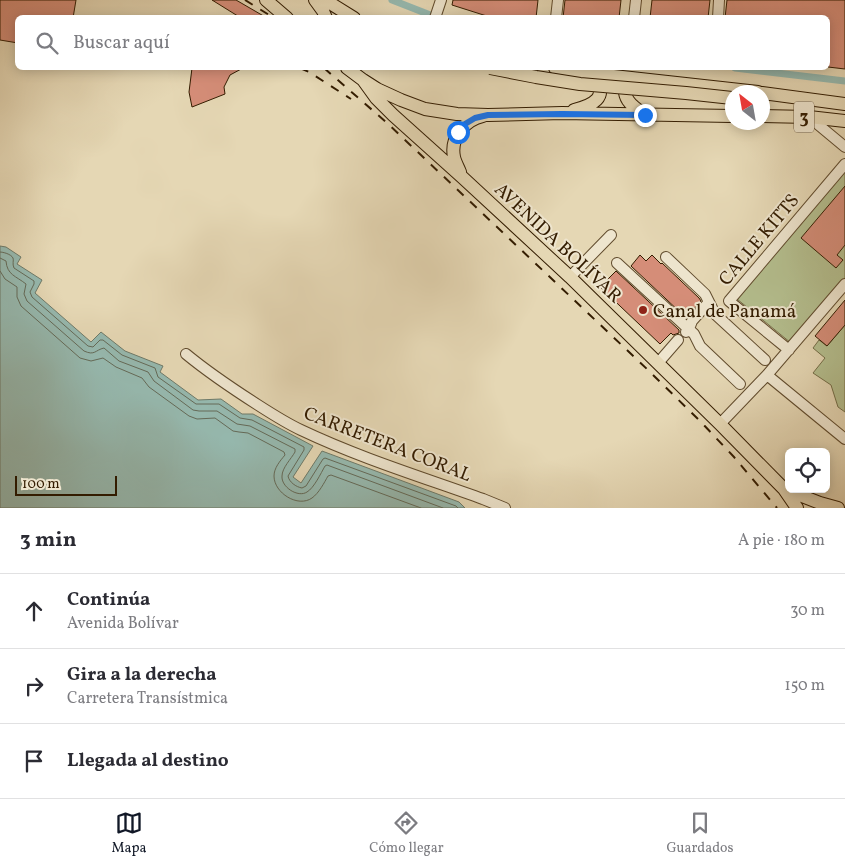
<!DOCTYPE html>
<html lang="es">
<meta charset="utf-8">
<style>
body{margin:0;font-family:Vollkorn,serif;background:#f2f2f3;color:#2b2b33}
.controls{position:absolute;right:15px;bottom:15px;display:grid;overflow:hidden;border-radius:8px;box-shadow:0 2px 12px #0003}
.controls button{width:45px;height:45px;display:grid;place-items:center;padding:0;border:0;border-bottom:1px solid #e1e1e2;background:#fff;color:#2b2b33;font:25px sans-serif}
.compass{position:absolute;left:725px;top:85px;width:45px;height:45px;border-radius:50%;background:#fff;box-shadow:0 2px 12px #0003;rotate:329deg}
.scale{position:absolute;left:15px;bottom:12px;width:102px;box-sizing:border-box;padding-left:5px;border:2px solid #331c00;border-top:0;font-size:14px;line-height:18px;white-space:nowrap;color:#331c00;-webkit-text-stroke:4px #eee5ce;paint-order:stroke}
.stop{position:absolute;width:15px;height:15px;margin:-11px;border:4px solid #1a73e8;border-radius:50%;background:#fff}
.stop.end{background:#1a73e8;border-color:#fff;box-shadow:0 1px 5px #0008}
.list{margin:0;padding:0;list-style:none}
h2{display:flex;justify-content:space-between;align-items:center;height:65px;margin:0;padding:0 20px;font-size:21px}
h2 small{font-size:16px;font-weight:400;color:#7c7c81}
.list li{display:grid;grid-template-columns:32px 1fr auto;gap:15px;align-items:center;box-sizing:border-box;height:75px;padding:0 20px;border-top:1px solid #e1e1e2}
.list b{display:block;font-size:19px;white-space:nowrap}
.list p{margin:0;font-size:16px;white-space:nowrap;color:#7c7c81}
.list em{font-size:16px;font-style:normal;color:#7c7c81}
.icon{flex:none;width:28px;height:28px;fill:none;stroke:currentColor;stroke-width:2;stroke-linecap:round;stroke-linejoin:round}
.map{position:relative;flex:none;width:845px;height:508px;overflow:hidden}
.search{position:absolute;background:#fff;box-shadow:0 2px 12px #0003;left:15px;right:15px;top:15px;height:55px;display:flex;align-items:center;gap:12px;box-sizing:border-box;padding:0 18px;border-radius:8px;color:#7c7c81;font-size:19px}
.sheet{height:290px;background:#fff}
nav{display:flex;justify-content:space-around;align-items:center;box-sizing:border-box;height:70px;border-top:1px solid #e1e1e2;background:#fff;font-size:14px;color:#7c7c81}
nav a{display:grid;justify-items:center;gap:2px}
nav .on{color:#111827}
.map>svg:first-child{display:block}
</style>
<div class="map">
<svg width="845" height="508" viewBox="0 0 845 508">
<rect width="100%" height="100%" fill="#e5d7b4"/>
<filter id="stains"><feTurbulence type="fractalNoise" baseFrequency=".004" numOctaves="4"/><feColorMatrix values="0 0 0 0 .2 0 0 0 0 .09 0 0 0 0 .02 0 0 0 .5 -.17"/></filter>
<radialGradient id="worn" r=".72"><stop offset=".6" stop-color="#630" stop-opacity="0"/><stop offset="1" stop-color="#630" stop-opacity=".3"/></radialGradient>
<path fill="#b4be8e" stroke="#746d47" d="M845 170V279L791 343 737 299Z
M845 325V412L838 407 831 385 813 373 825 358 813 348 819 340 827 346Z"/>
<path fill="#96b9af" stroke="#6e7a69" d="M0 246 6 247 21 257 17 264 42 280 35 293 91 342 101 332 125 351 163 366 160 372 198 400 221 399 242 414H253L313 446 293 477 301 483 322 451 459 502 465 508H0Z"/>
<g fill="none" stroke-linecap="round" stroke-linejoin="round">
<path stroke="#646a58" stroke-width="1" d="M0 252C3 252 11 254 13 258 14 260 12 264 14 268L34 281V284L30 292 32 297 88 346 93 347 100 340H103L122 355 155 368 158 377 196 404H219L240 418 252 420 304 447V450L288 476C289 482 296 487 302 488L306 486 323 459 325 458 456 506 458 508
M0 258 6 261C7 275 16 276 26 284L24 294 27 301 84 351C95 356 95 350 104 348L119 361 148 372 154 381 193 410 199 411H217L237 424 250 426 295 449V452C291 459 282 468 282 476 281 487 298 498 307 492 314 488 321 473 325 466L327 465 443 508
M0 271 5 279 17 287V297L21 306 80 358 91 361 103 358 116 367 142 378 149 387 189 416 197 419 215 418 233 431 239 432 248 433 284 452 285 455C280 461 274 468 274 476 274 493 298 508 312 498 319 493 324 483 328 476L331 475 421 508"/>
<path stroke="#96b9af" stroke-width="7" d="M392 0 438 18
M735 68 845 81"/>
</g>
<path fill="#d58d78" stroke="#331c00" d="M0 0H76L73 18H18V43L0 40Z
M212 0H236L267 18H241Z
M453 0H538L536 18H493L452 5Z
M565 0H621L619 18H563Z
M652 0H710L708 18H650Z
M727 0H845V69L828 67V18H725Z
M192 68H243L230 75 224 87 225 94 192 107 189 92Z
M845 186V245L837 255 843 260 836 268 801 238Z
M640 255 646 261 652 255 661 264 662 263 699 298 701 301 688 315 685 313 683 315 631 266Z
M616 271 679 330V333L673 335 671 333 660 344 600 287Z
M845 300V325L827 346 815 336Z"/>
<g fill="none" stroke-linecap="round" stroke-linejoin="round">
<defs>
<path id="minor" d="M435 18 441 0
M556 18 558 0
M634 18 636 0
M718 18 719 0
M809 117 845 147
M666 257 705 294 715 314 765 360
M617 263 694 334 700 346 740 384
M570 277 611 235
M686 332 689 329 692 321 709 302
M789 350 729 301 845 164
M186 354C209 373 233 389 258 405 272 414 286 423 301 430 360 458 422 477 483 499L505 508
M658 363 678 340
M767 375 845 439
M720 424 767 375 845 284"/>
<path id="major" d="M266 0 287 18
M315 0 323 11 326 18
M325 0 354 18
M347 68 363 80 377 89 401 100 425 109 457 114 488 115 562 113 732 116
M555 68 586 73 758 92
M626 79C621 98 630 105 645 115
M363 80 376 98 393 115 462 177 570 277 720 424 784 489 797 508
M762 93 845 104
M574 110C591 106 611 97 593 78
M762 116 809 117 845 121
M460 172C458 167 455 162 454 157 450 137 465 120 483 116
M784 489 820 503 838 508"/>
</defs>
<use href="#minor" stroke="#604b2d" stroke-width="12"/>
<use href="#major" stroke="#331c00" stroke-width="14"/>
<use href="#minor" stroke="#eee5ce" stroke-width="10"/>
<use href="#major" stroke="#e5d7b4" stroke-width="12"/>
<path stroke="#331c00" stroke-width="2" stroke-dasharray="9 9" stroke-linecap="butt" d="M245 0 274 18
M300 68 309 72 351 99
M324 68 386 122 648 370 701 422 734 457 777 508"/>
<defs>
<path id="major-bridge" d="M490 68 536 77 580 84 686 93 732 98"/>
</defs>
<use href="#major-bridge" stroke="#331c00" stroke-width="14" stroke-linecap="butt"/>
<use href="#major-bridge" stroke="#e5d7b4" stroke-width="12"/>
</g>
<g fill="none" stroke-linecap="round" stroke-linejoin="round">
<path stroke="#1a73e8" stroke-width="6" d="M458 132 465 124 475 118 488 115 562 114 645 115"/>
</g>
<circle fill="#8f2418" stroke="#eee5ce" stroke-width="2" cx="643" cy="310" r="5"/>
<g text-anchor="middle" stroke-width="4" stroke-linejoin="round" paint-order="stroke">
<rect fill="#eee5ce" stroke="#6b583e" stroke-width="1" x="794" y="101.5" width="20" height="31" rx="4"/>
<g font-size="18" font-weight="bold" fill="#331c00">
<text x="804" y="123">3</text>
</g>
<g font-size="19" fill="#331c00" stroke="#eee5ce">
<text transform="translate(758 239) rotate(-50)" y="7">CALLE KITTS</text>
<text transform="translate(559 242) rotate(43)" y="7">AVENIDA BOLÍVAR</text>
<text transform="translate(388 443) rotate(21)" y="7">CARRETERA CORAL</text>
</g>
<g font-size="19" fill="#331c00" stroke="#eee5ce" text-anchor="start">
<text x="653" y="317">Canal de Panamá</text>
</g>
</g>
<rect width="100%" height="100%" filter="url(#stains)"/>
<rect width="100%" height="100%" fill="url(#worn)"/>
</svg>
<div class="controls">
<button><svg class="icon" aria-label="locate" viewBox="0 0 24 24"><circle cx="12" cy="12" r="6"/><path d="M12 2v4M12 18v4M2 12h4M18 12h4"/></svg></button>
</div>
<svg class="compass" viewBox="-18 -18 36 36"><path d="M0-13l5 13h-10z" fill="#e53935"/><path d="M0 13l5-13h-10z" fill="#7c7c81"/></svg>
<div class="scale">100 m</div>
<div class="stop" style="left:458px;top:132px"></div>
<div class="stop end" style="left:645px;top:115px"></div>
<div class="search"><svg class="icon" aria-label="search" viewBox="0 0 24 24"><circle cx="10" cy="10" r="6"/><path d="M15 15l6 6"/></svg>Buscar aquí</div>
</div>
<section class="sheet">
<h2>3 min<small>A pie · 180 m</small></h2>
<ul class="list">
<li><svg class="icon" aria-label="ahead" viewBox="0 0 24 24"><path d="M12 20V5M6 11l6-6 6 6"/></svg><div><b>Continúa</b><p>Avenida Bolívar</p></div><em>30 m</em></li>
<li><svg class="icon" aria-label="right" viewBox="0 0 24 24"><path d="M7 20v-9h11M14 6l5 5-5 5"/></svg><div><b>Gira a la derecha</b><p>Carretera Transístmica</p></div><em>150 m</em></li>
<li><svg class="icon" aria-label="arrive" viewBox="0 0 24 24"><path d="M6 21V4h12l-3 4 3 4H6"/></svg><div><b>Llegada al destino</b></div></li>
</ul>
</section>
<nav>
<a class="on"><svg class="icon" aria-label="map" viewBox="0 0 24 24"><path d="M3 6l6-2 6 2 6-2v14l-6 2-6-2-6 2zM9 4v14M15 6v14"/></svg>Mapa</a>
<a><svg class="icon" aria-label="directions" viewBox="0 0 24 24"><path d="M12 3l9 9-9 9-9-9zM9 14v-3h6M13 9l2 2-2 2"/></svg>Cómo llegar</a>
<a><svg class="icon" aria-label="saved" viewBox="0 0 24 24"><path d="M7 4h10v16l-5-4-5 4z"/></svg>Guardados</a>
</nav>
